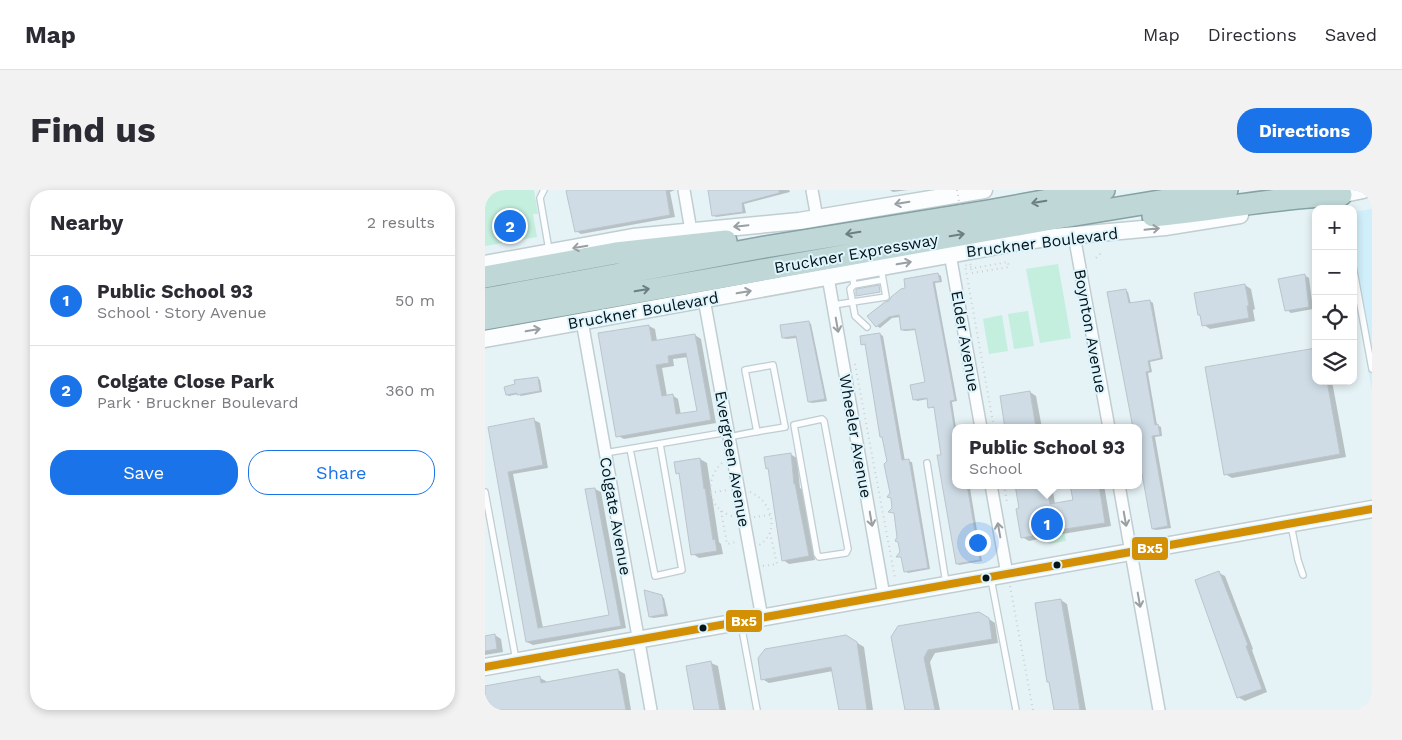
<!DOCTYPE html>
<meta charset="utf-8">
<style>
body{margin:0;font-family:"Work Sans",sans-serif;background:#f2f2f3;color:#2b2b33}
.controls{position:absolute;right:15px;top:15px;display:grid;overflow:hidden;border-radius:10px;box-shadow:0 2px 8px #0003}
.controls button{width:45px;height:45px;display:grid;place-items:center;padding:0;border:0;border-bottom:1px solid #e1e1e2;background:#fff;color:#2b2b33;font:25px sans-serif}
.you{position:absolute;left:492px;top:352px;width:18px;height:18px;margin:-12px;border:4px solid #fff;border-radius:50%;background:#1a73e8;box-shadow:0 0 0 8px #1a73e833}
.badge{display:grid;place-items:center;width:32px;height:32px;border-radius:50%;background:#1a73e8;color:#fff;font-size:16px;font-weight:700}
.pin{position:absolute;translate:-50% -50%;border:2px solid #fff;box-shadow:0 1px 5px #0006}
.popup{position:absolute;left:467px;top:234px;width:190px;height:65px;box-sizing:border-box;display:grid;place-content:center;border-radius:10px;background:#fff;filter:drop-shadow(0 1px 4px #0005);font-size:16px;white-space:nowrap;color:#7c7c81}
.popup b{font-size:19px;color:#2b2b33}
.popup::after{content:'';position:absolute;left:50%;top:100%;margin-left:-10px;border:10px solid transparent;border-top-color:#fff}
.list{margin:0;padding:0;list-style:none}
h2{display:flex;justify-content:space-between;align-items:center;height:65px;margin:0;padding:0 20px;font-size:21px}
h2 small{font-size:16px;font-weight:400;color:#7c7c81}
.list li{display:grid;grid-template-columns:32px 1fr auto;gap:15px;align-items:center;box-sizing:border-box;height:90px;padding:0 20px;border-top:1px solid #e1e1e2}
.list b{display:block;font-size:19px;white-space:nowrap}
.list p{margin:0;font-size:16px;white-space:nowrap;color:#7c7c81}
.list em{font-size:16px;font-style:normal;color:#7c7c81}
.actions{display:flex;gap:10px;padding:15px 20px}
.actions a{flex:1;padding:11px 0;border:1px solid #1a73e8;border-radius:20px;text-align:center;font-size:18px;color:#1a73e8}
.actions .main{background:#1a73e8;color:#fff}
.icon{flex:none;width:28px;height:28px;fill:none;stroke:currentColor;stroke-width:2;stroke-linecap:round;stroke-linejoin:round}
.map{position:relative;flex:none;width:887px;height:520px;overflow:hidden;border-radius:20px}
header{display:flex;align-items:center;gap:30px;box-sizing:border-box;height:70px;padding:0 25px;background:#fff;border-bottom:1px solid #e1e1e2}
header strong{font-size:24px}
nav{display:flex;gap:28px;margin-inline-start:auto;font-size:18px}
.intro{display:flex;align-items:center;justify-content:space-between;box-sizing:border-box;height:120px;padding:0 30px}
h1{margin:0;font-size:35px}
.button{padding:12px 22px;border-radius:20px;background:#1a73e8;color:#fff;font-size:18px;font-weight:700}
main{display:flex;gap:30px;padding:0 30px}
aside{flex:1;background:#fff;border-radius:20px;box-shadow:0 2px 8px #0003}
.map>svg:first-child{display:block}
</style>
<header>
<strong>Map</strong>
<nav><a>Map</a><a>Directions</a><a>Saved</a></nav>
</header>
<div class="intro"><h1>Find us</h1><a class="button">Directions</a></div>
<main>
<aside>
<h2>Nearby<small>2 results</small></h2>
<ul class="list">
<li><span class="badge">1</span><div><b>Public School 93</b><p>School · Story Avenue</p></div><em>50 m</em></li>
<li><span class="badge">2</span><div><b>Colgate Close Park</b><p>Park · Bruckner Boulevard</p></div><em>360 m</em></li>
</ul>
<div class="actions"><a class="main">Save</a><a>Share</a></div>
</aside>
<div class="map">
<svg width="887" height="520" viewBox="0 0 887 520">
<rect width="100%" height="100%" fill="#e5f2f6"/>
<path fill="#d0effa" d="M887 19V200L868 98V22Z"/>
<path fill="#c4eede" d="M0 0H49L53 24H48L52 47 0 56Z
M573 74 586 148 555 153 541 79Z
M543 121 549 156 529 159 523 124Z
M517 125 523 161 504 164 498 129Z
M579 341 581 351 564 354 562 344Z"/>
<path fill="#0003" fill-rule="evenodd" d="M84 0H190L185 2 190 27 96 44 91 41Z
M224 0H304L305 2 259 14 261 23 231 27 228 25Z
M405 0H423L408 2Z
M453 84 456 86 457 92 450 93 472 211 467 212 471 238V295H487L485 298 497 371 474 375 472 373 450 218 445 217 443 209 432 211 429 209 441 193 432 140 420 141 417 140 415 127 407 128 395 138 392 136 404 112 422 99 420 90Z
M819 85 824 88 828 119 806 123 802 120Z
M760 95 766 99 770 119 768 120 770 131 725 139 719 135Z
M640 100 643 102 646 114 665 111 668 113 678 169 665 172 667 182 663 183 672 235 676 237 677 246 670 247 686 338 671 340 668 339 653 238Z
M323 132 326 134 342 211 327 213 324 212 312 148 301 149 298 148Z
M164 136 170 139 172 151 210 145 216 149 231 233 139 249 133 246ZM203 167 214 222 196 225 193 209 187 205 182 206 177 178 189 176 188 169Z
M395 144 398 146 420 271 427 272 445 379 423 383 420 381 418 368 413 366 417 363 403 272 381 155 377 154Z
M53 188 55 190 57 202 36 206 33 204 24 206 22 205Z
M831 191H847L861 267 747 288 740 284Z
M545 202 551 206 557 238H522Z
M49 230 55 233 63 278 28 284 58 438 125 426 110 299 116 302 141 438 48 455 42 452 4 238Z
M305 264 312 268 315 298 317 299 330 370 304 374 298 370 284 279 282 278Z
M215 269 222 273 234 352 236 354 238 364 214 368 208 364 195 285 192 283 191 273Z
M532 295H567L570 314 588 311 585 295H619L626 336 553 348 554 349 544 351 537 347 536 319Z
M734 383 740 386 768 459 767 460 782 502 760 511 753 507Z
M176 406 179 408 183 426 168 428 165 427Z
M576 410 582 414 601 520H570Z
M501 427 510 433 513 453 450 463 445 472 455 520H422L408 447Z
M10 445 16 449 18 462 0 465V447Z
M361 446 379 457 388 520H356L348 481 284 493 277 489Z
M226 473 233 476 241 520H210Z
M133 480 140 484 146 520H0V497L55 488 61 491V493Z"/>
<path fill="#cfdce6" stroke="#bbc5cb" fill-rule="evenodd" d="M83 0H181L185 25 90 42 81 1Z
M223 0H294V3L257 13 258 22 227 26Z
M453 83 455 91 448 92 470 210 465 211 471 249V295H482L495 370 471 374 452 265H456L449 217 443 218 442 208 428 210 425 195 440 192 430 139 416 140 414 125 404 127 391 137 382 126 400 112 404 111 406 107 416 99 420 98 419 89Z
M820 84 824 117 800 121 793 89Z
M760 94 764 116H762L764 128 717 136 715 125H713L709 103Z
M394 95 395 102 371 106V99Z
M641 99 644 113 665 110 676 168 663 171 665 181 661 182 670 235 673 234 675 245 667 246 683 336 667 339 653 262V238H648L622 102Z
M324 131 340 209 323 212 311 146 297 148 295 135Z
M164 135 167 151 210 144 226 230 131 247 113 143ZM201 163 212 221 191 224 188 204 177 206 171 175 184 173 183 166Z
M395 143 417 270 424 269 443 378 419 382 416 367H411L415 362 413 352 410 351 412 347 409 323 403 322 407 318 406 308 402 307 405 303 399 274 402 271 397 247H395L380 154 376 155 375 146Z
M831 158V191H842L855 264 739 285 720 177Z
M53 187 55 201 32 205V203L21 205 19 197 30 194 29 190Z
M545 201 551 238H520L515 206Z
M49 228 58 275 23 282 53 438 124 425 100 299 110 298 136 436 41 452 3 237Z
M306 263 309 294H310L324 366 297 371 283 278 281 279 279 267Z
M215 268 219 299 220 298 228 350 230 349 232 361 206 365 194 283 191 284 189 272Z
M530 295H561L565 314 588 310 585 295H614L620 333 547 344 548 346 536 348 531 319 534 318Z
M734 381 763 455 761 456 777 499 752 508 710 390Z
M159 400 177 405 180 424 164 427Z
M576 409 587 471 595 520H569L564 492H562L550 413Z
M494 422 504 428 507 449 443 460 439 468 450 520H420L406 447 413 436Z
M10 444 12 459 0 461V446Z
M361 445 372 452 382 520H354L346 477 276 490 273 468 280 459Z
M226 471 235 520H209L201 476Z
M133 479 141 520H0V496L55 486 56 493Z"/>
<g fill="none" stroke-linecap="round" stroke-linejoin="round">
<defs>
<path id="lane" d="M59 0 55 8 64 60
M868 76 887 179
M367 84 369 95 365 99 370 126 382 137
M369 95 397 90
M348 115 401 107 396 78
M337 229 339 231 363 359 361 363 334 367 332 364 309 235Z
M244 247C262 243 281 240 300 237L288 175 260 180 272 242
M145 259 170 386 197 380 175 254
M120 263 243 242
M442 273 461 393
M0 302 31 470
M806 335 813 370 818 385
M506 389 531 520
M256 434 272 520"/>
<path id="street" d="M199 0 206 41
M327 0 332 28
M589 45 624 238
M465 64 496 238
M343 87 399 406
M219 109 277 428
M97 131 166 520
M506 295 522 384
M634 295 674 520"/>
<path id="secondary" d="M845 7 878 0
M0 74 148 47 314 31 499 0
M0 149 529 53 569 47 680 37 755 25
M0 477 887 319"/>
<path id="highway" d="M668 26C731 20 793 7 856 5
M0 87 131 63 241 51
M0 109 280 57 503 21 619 0
M0 129 572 28 742 0"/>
</defs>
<use href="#lane" stroke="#c0cdd1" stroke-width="8"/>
<use href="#street" stroke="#c0cdd1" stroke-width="14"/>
<use href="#secondary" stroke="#c0cdd1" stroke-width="19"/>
<use href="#highway" stroke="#86a2a4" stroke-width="24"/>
<path stroke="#ccd0d1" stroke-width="2" stroke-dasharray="1 4" stroke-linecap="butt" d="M611 68 617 62
M487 83 524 77 523 72 489 78 480 75 509 238
M370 174 410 388
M237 273C219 289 222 319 247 326
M519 295 522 312
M265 302C271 305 276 308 280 314 290 326 289 347 274 355
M225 303 242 300
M236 321 242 354 251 352
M269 327 286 325
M278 376 292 374 285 343
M525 396 548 520"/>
<use href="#lane" stroke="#fbfdfe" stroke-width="5.5"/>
<use href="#street" stroke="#fbfdfe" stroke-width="11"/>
<use href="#secondary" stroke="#fbfdfe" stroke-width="16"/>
<use href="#highway" stroke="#c0d7d7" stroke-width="21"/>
<path stroke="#ccd0d1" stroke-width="2" stroke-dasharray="1 4" stroke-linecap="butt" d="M472 0 487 83"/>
<defs>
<path id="bus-1" d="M0 477 887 319"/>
</defs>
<use href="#bus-1" stroke="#def5fd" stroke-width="11"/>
<use href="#bus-1" stroke="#d39004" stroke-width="8"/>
</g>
<defs><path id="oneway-shaft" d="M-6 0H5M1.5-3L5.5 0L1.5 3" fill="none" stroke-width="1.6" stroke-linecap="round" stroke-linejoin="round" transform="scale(1.25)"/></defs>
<g stroke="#6c7f81">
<use href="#oneway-shaft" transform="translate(554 12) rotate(170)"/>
<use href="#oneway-shaft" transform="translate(368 43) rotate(171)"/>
<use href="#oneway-shaft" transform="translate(472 45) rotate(-10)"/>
<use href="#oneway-shaft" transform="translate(157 100) rotate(-10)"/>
</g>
<g stroke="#999fa2">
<use href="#oneway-shaft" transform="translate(417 13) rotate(170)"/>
<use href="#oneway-shaft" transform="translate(256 36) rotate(174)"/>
<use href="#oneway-shaft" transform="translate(667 39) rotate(-6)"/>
<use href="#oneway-shaft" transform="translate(95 57) rotate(170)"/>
<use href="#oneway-shaft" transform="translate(419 73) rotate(-10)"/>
<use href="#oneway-shaft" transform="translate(259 102) rotate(-10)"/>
<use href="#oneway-shaft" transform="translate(352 135) rotate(80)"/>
<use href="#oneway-shaft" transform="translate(48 140) rotate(-10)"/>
<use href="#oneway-shaft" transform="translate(386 329) rotate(80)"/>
<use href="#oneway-shaft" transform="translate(640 329) rotate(80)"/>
<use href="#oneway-shaft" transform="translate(514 340) rotate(-100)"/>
<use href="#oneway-shaft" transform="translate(654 410) rotate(80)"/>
</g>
<g fill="#061318" stroke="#def5fd" stroke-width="2">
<circle cx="572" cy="375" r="4.5"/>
<circle cx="501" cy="388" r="4.5"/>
<circle cx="218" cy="438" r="4.5"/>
</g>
<g text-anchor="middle" stroke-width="4" stroke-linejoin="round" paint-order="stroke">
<g font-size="16" fill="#061318" stroke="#def5fd">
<text transform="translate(557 52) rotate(-7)" y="6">Bruckner Boulevard</text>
<text transform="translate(371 63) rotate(-10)" y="6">Bruckner Expressway</text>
<text transform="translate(158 120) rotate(-10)" y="6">Bruckner Boulevard</text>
<text transform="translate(606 141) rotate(80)" y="6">Boynton Avenue</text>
<text transform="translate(481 151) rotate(80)" y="6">Elder Avenue</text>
<text transform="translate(371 246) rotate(80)" y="6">Wheeler Avenue</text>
<text transform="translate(248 269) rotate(80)" y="6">Evergreen Avenue</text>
<text transform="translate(131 326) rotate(80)" y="6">Colgate Avenue</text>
</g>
</g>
<g stroke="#def5fd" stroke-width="2">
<rect x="646" y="346" width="38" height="25" rx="5" fill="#d39004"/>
<rect x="240" y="419" width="38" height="24" rx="5" fill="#d39004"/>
</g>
<g font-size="14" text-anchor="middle" font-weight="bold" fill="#fff">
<text x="665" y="363">Bx5</text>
<text x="259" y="436">Bx5</text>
</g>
</svg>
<div class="controls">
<button>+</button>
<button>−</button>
<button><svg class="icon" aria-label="locate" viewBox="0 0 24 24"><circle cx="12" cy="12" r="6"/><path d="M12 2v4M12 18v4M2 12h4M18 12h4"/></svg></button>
<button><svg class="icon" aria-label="layers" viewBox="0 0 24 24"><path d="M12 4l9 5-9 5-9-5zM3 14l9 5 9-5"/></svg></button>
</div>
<div class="you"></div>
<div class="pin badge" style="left:562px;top:334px">1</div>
<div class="popup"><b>Public School 93</b>School</div>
<div class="pin badge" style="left:25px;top:36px">2</div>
</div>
</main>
